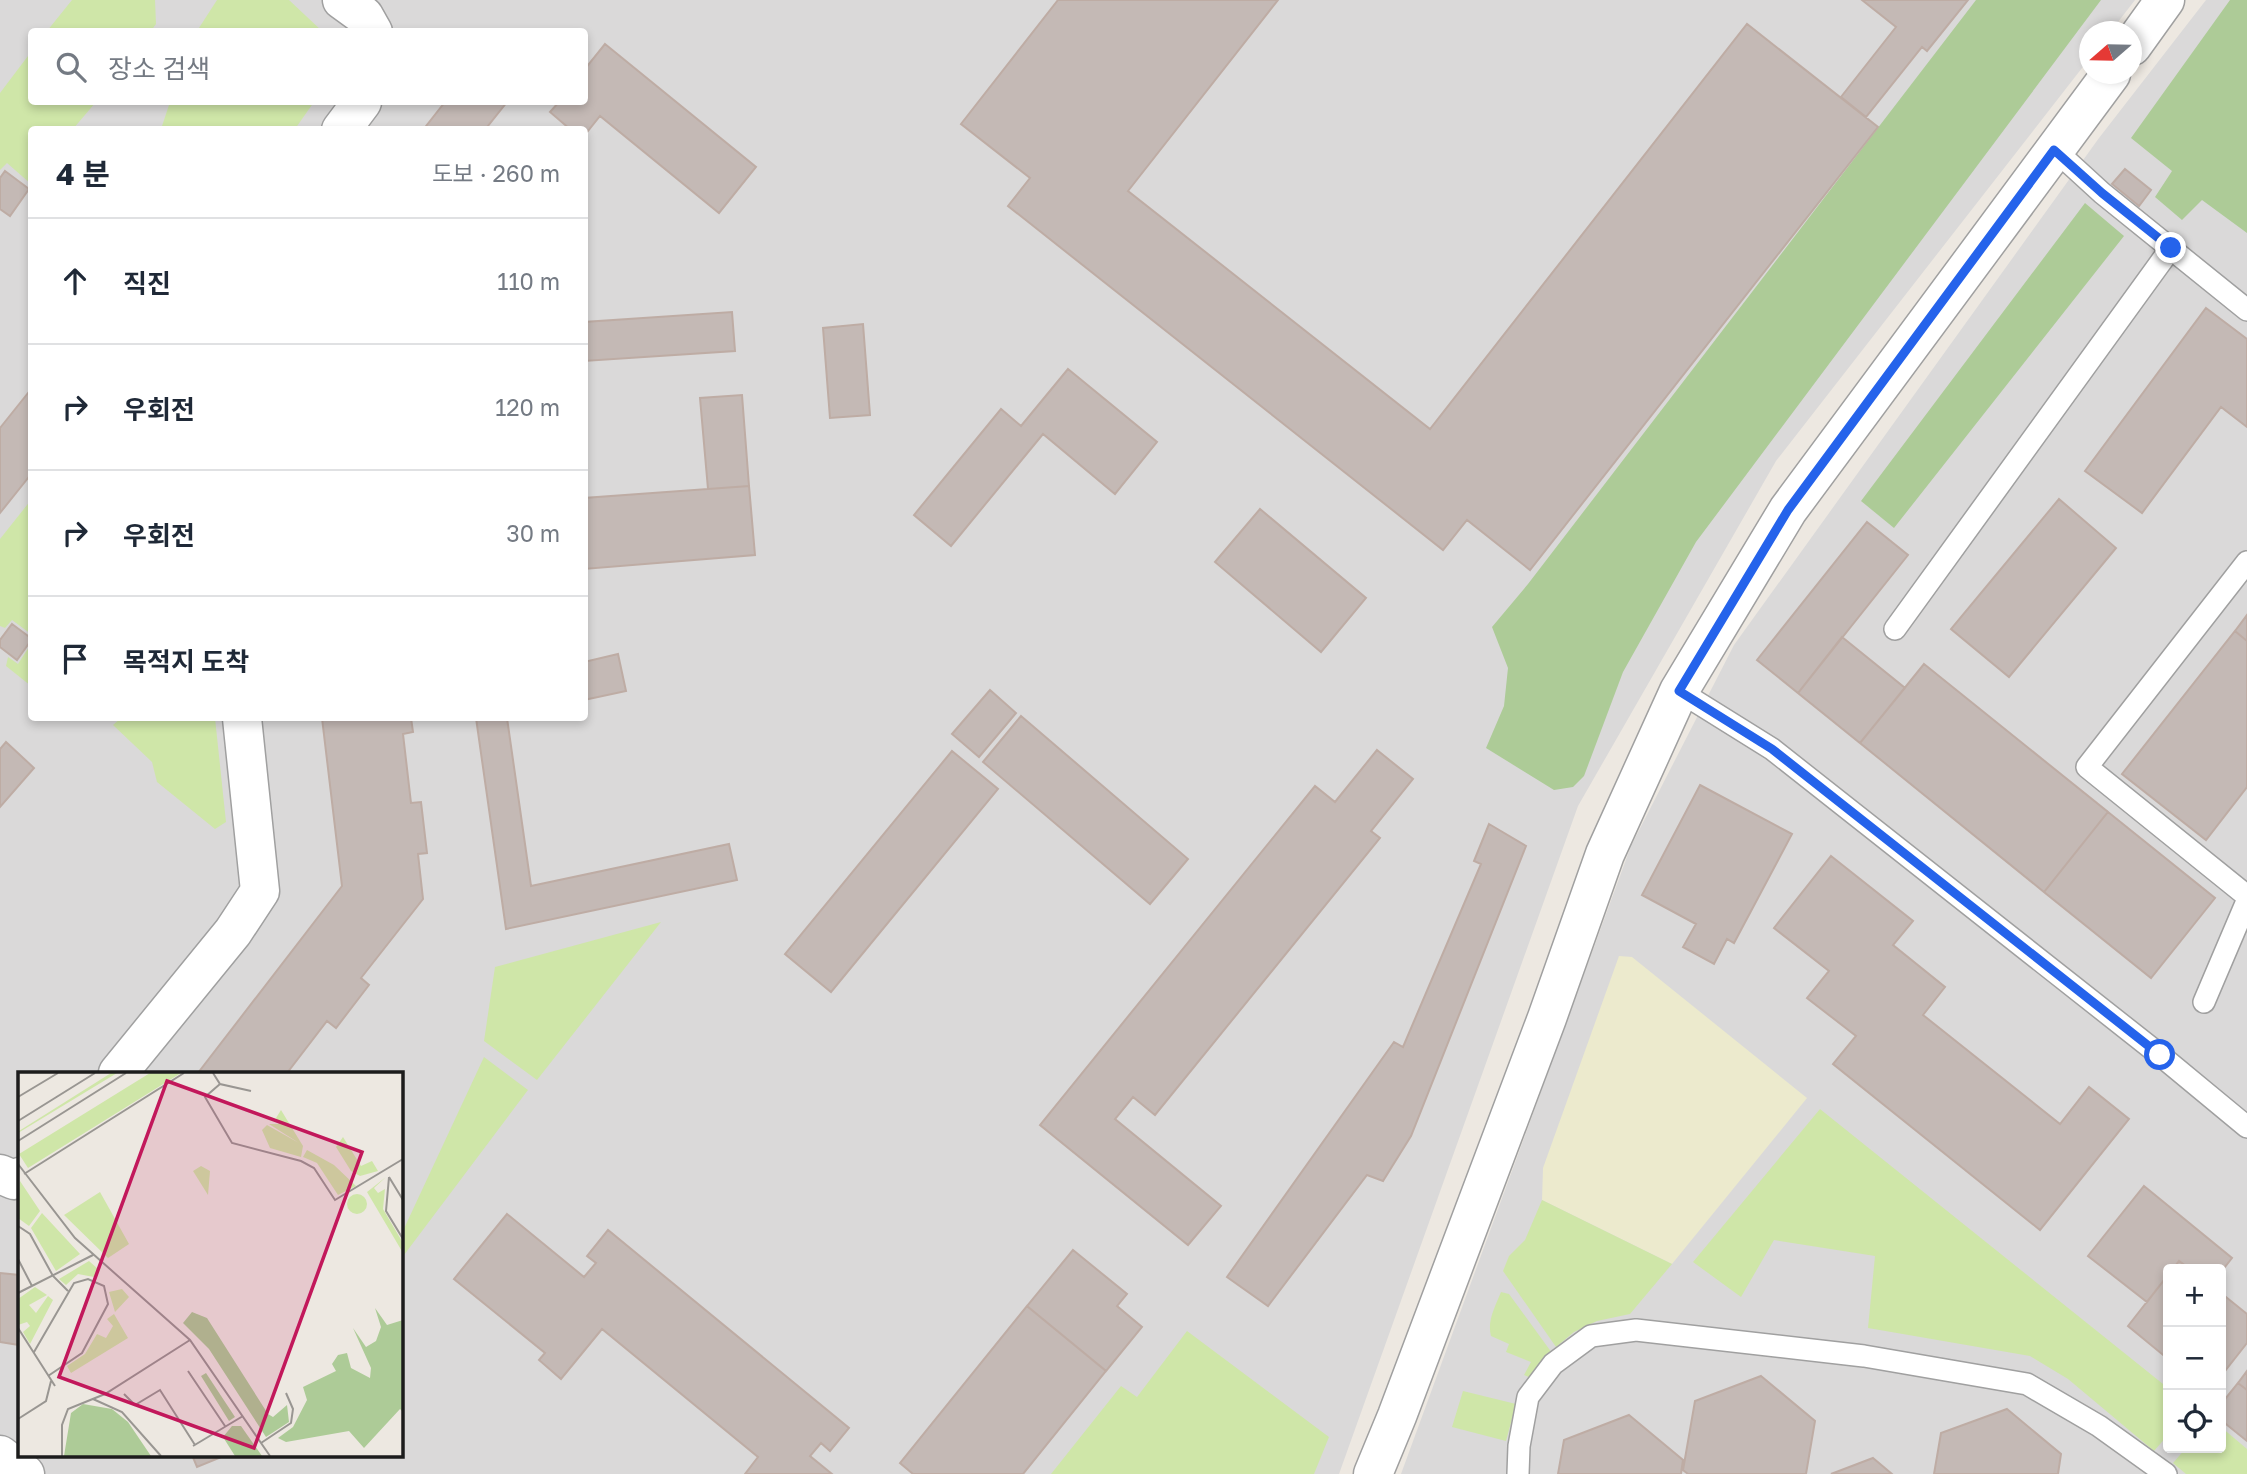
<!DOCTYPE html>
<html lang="ko">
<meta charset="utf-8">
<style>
body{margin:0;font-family:"Golos Text","Noto Sans KR",sans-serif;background:#f2f2f3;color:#1f2937}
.controls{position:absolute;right:21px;bottom:21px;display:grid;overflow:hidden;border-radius:7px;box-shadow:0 4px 10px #0003}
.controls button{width:63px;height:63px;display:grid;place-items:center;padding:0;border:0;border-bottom:2px solid #e0e1e3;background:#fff;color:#1f2937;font:35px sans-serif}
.compass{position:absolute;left:2079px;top:21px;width:63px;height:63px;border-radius:50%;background:#fff;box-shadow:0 4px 10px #0003;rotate:250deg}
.stop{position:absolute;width:21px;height:21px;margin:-16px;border:5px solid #2563eb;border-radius:50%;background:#fff}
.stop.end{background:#2563eb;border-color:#fff;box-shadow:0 2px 7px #0008}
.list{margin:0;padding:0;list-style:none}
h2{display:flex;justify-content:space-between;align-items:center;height:91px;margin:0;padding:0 28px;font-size:30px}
h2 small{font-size:23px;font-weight:400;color:#747a83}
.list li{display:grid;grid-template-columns:46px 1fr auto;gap:21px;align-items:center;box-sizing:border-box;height:126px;padding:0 28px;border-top:2px solid #e0e1e3}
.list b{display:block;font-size:26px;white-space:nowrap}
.list em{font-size:23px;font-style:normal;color:#747a83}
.icon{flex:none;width:38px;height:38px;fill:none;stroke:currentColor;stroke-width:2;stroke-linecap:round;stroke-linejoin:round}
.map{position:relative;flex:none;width:2247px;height:1474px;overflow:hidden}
.search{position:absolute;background:#fff;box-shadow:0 4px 10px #0003;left:28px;top:28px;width:560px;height:77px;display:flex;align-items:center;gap:18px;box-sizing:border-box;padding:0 24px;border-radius:7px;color:#747a83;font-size:26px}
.panel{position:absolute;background:#fff;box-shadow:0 4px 10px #0003;left:28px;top:126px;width:560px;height:595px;border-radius:7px}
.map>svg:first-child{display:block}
</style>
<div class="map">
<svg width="2247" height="1474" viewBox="0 0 2247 1474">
<rect width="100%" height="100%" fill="#ede8e1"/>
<path fill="#dad9d9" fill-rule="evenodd" d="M0 0H2135L2111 31 2090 32 2089 59 1776 461 1578 806 1339 1474H0ZM32 32H584V102H32ZM32 130H584V718H32ZM19 1073H401V1455H19Z
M2206 0H2247V1474H1401L1631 846 1734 645 2099 138ZM2168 1269H2221V1448H2168Z"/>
<path fill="#eceacd" d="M1619 956 1632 957 1807 1098 1672 1264 1542 1200 1543 1168Z"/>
<path fill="#cfe6a8" d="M72 0H155L156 24 151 31H47Z
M217 0H289L322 31H197Z
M31 52 32 102H96L73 129 32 130 31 184 7 163 0 170V93Z
M170 102H314L295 129H161Z
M31 500V634L12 620 5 628 0 626V539Z
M31 644V686L6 666 8 657 18 664Z
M121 718H215L226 822 215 829 157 782 152 762 113 725Z
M661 922 537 1080 484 1041 495 967Z
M484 1057 528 1090 401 1259V1235Z
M1820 1109 2168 1388V1435L2154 1451 2068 1379 2030 1356 1868 1328 1875 1256 1774 1240 1741 1297 1693 1262Z
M1542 1200 1672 1264 1630 1314 1597 1321 1574 1332 1556 1347 1503 1271 1509 1256 1525 1240Z
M1501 1292 1509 1294 1552 1353 1531 1378 1524 1375 1531 1362 1506 1352 1509 1344 1491 1336C1487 1321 1495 1307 1501 1292Z
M1187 1331 1329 1437 1314 1474H1051L1121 1386 1137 1397Z
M1463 1391 1516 1404 1506 1441 1452 1427Z
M2221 1427 2247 1449V1474H2186L2173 1463 2186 1448H2221Z"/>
<path fill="#adcb97" d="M1976 0H2101L1696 542 1623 672 1584 776 1573 787 1554 790 1486 748 1504 706 1508 668 1492 627 1528 584Z
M2230 0H2247V233L2202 200 2182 220 2155 197 2172 171 2131 138Z
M2085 203 2124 236 1894 528 1861 501Z"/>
<path fill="#c4b9b5" stroke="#beaca4" stroke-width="2" d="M1058 0H1278L1128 191 1430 429 1747 24 1878 127 1530 570 1467 520 1443 550 1008 206 1030 178 961 124Z
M1862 0H1968L1927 51 1922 47 1866 117 1841 97 1896 27Z
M605 44 756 167 719 213 600 116 584 136V130H571L550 112 559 102H584V70Z
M445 102H507L488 126 492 130H423Z
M2125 169 2151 190 2139 206 2112 184Z
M5 171 29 189 10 216 0 209V178Z
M2206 308 2247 339V427L2221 407 2142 513 2085 471Z
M732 312 735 351 584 361V322Z
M863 324 870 415 830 418 823 328Z
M1068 369 1157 442 1115 494 1043 434 951 546 914 515 1001 409 1021 426Z
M32 388V473L0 513V428Z
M742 395 749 486 708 489 700 398Z
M749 486 755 555 584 569V498Z
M2059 499 2116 548 2009 677 1951 629Z
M1260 509 1366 598 1321 652 1215 562Z
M1867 522 1908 555 1798 693 1757 660Z
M2247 615V641L2235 631Z
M12 624 32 639 17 660 0 647V640Z
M2235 631 2247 641V787L2206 840 2122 774Z
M1842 637 1905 688 1860 743 1798 693Z
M618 654 626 691 584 700V662Z
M1924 664 2108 812 2044 892 1860 743Z
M990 690 1016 713 979 757 952 734Z
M1021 716 1188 859 1150 904 983 762Z
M322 718H411L413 732 403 734 411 803 421 802 427 853 418 854 423 899 361 978 369 985 336 1028 327 1021 287 1073H198L342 886Z
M476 718H507L531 886 729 844 737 880 506 929Z
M6 742 34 768 0 807V749Z
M1377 750 1413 779 1371 831 1380 838 1155 1115 1133 1097 1115 1119 1221 1206 1188 1245 1040 1125 1315 786 1335 802Z
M952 751 998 789 831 992 785 954Z
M1700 785 1792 834 1734 943 1727 939 1714 964 1683 947 1696 924 1642 895Z
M2108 812 2215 898 2151 978 2044 892Z
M1489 824 1526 846 1411 1136 1383 1181 1367 1175 1268 1306 1227 1277 1394 1042 1403 1047 1481 864 1474 861Z
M1831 856 1913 921 1893 945 1945 987 1923 1015 2060 1124 2089 1087 2129 1119 2040 1230 1833 1064 1856 1036 1807 998 1829 971 1774 928Z
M2144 1186 2232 1258 2221 1272V1269H2190L2179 1261 2173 1269H2168V1275L2147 1302 2088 1256Z
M507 1214 584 1277 596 1263 587 1256 608 1230 849 1428 830 1451 821 1443 810 1456 832 1474H745L758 1457 602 1329 561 1379 539 1360 545 1353 454 1279Z
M1073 1250 1127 1294 1117 1306 1142 1327 1106 1371 1027 1306Z
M2179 1261 2190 1269H2173Z
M0 1273 19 1275V1345L0 1342Z
M2168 1275V1359L2128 1326Z
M2221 1293 2247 1314V1343L2221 1376Z
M1027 1306 1106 1371 1023 1474H913L900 1463Z
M2247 1371V1390L2238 1383Z
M1761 1376 1815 1421 1806 1474H1688L1683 1470 1695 1401Z
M2238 1383 2247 1390V1441L2221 1420V1404Z
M2007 1409 2061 1454 2058 1474H1934L1941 1433Z
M1629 1415 1683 1460 1681 1474H1558L1564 1440Z
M192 1455H226L197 1467Z
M1873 1458 1892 1474H1831Z"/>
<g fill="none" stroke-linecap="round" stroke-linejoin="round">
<defs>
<path id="service" d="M2055 150 2102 193 2247 310
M2247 562 2087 767 2247 896
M1895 629 2171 248
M1679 691 1772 749 2160 1055 2247 1127
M2204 1002 2247 901
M1518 1474 1519 1446 1528 1397 1553 1364 1591 1336 1636 1330 1864 1356 2027 1384 2099 1426 2166 1474"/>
<path id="minor" d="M342 0 364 16 373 32
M341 130 362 102
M118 1073 233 932 260 891 242 718
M0 1174 14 1180 19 1177
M0 1455 25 1474"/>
<path id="tertiary" d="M2132 46 2165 0
M1373 1474 1397 1416 1547 1018 1605 854 1679 691 1788 510 2111 74"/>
</defs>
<use href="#service" stroke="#a0a0a0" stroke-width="24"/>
<use href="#minor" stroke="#a0a0a0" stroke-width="41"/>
<use href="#tertiary" stroke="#a0a0a0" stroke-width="41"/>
<use href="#service" stroke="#fff" stroke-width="21"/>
<use href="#minor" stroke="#fff" stroke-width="38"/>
<use href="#tertiary" stroke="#fff" stroke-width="38"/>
</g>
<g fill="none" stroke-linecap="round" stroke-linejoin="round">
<path stroke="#2563eb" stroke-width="9" d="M2160 1055 1772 749 1679 691 1788 510 2054 150 2102 193 2171 248"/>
</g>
<g transform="translate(18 1072)">
<rect width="385" height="385" fill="#ede8e1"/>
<path d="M93 1H99L0 61 1 59ZM132 1H163L10 96 1 82ZM263 38 285 74 283 85 252 76 244 58 249 53 281 71 251 52H261L258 46ZM325 65 343 94 354 89 360 99 342 104 333 99 318 75ZM289 78 316 93 338 114 320 123 299 91 285 85ZM183 94 192 99 190 123 175 99ZM368 105 356 116 360 121 367 117 365 137 385 171V181L349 120ZM2 109 22 139 11 154 0 146ZM82 120 111 172 90 186 46 143ZM329 132a10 10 0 1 1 20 0a10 10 0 1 1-20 0ZM24 141 62 182 38 199 13 156ZM71 189 80 197 76 205 60 202 48 213 41 207ZM17 215 29 223 11 233 18 241 30 224 35 228 12 272 5 260 12 254 9 250 0 253V227ZM104 217 111 225 97 240 91 220ZM96 242 110 266 53 301 49 294 67 282 79 262 88 266 95 254 89 247Z" fill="#cfe6a8"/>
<path d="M357 236 369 253 385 248V340L382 337 346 376 331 359 268 370 260 366 275 355 289 328 285 315 318 299 314 292 320 283 329 281 333 296 352 306 353 296 335 256 348 275 358 269 363 255ZM174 240 189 246 250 342 255 345 269 333 271 350 248 365 191 277 165 251ZM188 301 217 345 211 349 183 304ZM65 332 94 337 110 350 133 384H46L53 341ZM214 354H223L244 384H217L205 365Z" fill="#adcb97"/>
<path fill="none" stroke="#999692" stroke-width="2" d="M195 1 202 12 233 19M202 12 187 25 214 71 283 89 296 96 317 128 385 87M0 25 40 1M0 49 77 1M0 69 108 1M0 92 57 166 172 268 252 384M6 102 166 1M371 105 368 139 385 167M371 105 385 128M0 154 12 162 35 204 50 219M0 187 14 214M0 221 75 183M0 256 37 314M16 280 56 211 70 207 86 214 90 232 64 281 30 304M170 299 207 354M106 322 117 333 142 318 177 373M75 327 104 340 143 384M0 347 28 329 33 309M243 371 273 351 275 337 268 321M175 374 225 344M44 384V353L50 337 87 322 172 268"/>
<path fill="#c2185b" fill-opacity="0.15" stroke="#c2185b" stroke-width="3.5" d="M149 9 344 80 236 376 41 305Z"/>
<rect width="385" height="385" fill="none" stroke="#1c1c1c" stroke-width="3.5"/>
</g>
</svg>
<div class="controls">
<button>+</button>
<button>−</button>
<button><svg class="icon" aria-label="locate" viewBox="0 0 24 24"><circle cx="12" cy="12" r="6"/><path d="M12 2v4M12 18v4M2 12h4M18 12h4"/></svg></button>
</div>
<svg class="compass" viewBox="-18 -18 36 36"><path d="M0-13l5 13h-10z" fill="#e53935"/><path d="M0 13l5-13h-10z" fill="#747a83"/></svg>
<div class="stop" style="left:2160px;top:1055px"></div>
<div class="stop end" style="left:2171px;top:248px"></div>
<div class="search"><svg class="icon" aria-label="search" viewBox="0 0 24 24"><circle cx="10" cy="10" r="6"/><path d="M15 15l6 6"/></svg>장소 검색</div>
<section class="panel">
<h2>4 분<small>도보 · 260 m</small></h2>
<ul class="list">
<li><svg class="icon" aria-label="ahead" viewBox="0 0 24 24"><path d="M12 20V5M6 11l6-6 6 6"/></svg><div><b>직진</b></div><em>110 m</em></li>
<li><svg class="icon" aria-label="right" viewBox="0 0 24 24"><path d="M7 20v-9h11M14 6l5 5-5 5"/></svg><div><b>우회전</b></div><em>120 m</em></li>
<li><svg class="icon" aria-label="right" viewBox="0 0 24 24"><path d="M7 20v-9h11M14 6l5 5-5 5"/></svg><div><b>우회전</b></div><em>30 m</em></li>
<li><svg class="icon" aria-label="arrive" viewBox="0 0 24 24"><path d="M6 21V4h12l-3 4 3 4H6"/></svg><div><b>목적지 도착</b></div></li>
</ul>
</section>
</div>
